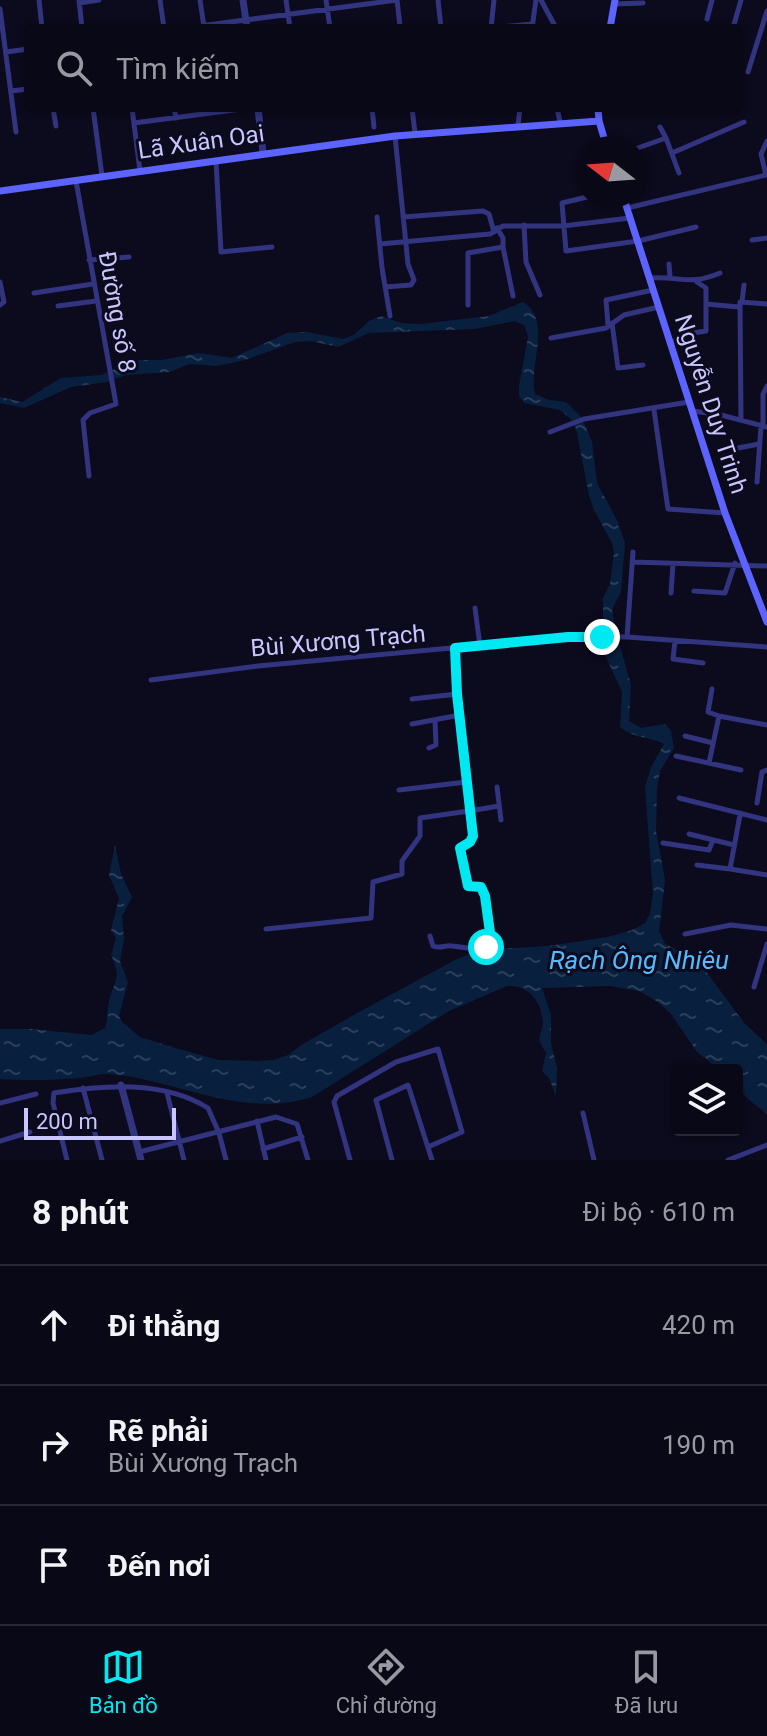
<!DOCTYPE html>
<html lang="vi">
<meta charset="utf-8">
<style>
body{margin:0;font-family:Roboto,sans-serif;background:#171623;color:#f1f3f6}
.controls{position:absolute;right:24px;bottom:24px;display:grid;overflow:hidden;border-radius:8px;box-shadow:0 2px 6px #0004}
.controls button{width:72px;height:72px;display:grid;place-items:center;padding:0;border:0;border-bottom:2px solid #292935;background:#090816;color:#f1f3f6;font:40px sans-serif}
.compass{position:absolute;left:575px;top:136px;width:72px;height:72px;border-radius:50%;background:#090816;box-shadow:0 2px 6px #0004;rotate:287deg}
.scale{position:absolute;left:24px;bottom:20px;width:152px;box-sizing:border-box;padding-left:8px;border:4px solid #c9c6ff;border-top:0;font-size:22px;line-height:28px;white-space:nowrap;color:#c9c6ff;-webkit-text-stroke:6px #0c0a1d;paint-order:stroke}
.stop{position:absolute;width:24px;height:24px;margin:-18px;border:6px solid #00e8f1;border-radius:50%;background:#fff}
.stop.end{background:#00e8f1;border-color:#fff;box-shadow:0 2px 8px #0008}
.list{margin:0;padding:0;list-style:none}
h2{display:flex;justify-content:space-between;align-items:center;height:104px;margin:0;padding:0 32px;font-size:34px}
h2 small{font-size:26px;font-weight:400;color:#999aa1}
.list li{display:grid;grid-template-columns:52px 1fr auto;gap:24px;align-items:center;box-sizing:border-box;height:120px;padding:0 32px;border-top:2px solid #292935}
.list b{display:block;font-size:30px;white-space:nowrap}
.list p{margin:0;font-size:26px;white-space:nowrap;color:#999aa1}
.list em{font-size:26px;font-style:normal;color:#999aa1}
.icon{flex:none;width:44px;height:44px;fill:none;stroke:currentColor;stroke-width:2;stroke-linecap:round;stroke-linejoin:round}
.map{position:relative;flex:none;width:767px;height:1160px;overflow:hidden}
.search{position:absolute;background:#090816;box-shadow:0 2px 6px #0004;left:24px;right:24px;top:24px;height:88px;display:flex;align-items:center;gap:20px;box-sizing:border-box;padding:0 28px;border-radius:8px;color:#999aa1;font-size:30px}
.sheet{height:464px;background:#090816}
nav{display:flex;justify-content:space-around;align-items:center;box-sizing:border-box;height:112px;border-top:2px solid #292935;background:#090816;font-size:22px;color:#999aa1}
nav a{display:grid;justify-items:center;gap:4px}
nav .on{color:#00e8f1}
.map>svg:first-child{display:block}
</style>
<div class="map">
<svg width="767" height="1160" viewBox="0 0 767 1160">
<defs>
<pattern id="water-ripples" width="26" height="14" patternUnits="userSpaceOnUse" patternTransform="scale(2)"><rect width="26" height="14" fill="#081f3e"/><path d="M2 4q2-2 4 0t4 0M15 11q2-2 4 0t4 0" fill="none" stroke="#2b3e5b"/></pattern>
</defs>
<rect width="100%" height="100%" fill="#0c0a1d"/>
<path fill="url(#water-ripples)" d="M523 302C553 321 528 366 535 394L549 400 566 402 582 418 592 442 597 483 617 520 625 543 621 592 612 610 617 636 631 685 629 721 641 728 665 724 671 731 674 748 660 771 657 789 656 831 665 880 659 931 665 944 682 952 705 970 745 1024 767 1044V1114L748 1099 737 1087V1070H720L697 1052 671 1014 658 1002 639 991 610 986 542 988 551 1015V1043L557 1068 556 1096 549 1078 542 1071 546 1053C544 1049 541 1046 540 1042 538 1036 543 1029 543 1023 541 1000 529 985 507 986L449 1011 312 1097C243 1119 179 1081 111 1074 101 1073 91 1077 80 1078 54 1080 27 1081 0 1079V1029H31L92 1035 105 1028C108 1020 107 1010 109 1001 115 978 122 979 111 955L116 938 111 930 119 898 109 875 115 845 121 874 132 897 122 916 124 939 120 961 128 982 119 1016 122 1022 140 1037 172 1047 218 1060 257 1061 274 1060 288 1055 303 1044 359 1012 455 960 478 950 548 946 608 937 632 930 645 923 650 914 653 894 645 787 651 767 664 744C650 736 637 740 620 727L622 692 606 657 603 639V598L610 584 614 553 612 543 594 510 589 495 577 433 572 420 560 410 524 403 519 396V386L528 337 525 326 515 321 475 329 369 333 338 347 311 341 295 342 245 360 217 366 189 364 169 372 126 375 107 382 71 387 24 408 0 403V397L22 402 61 378 101 375 136 360H161L199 353 232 358 287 333 307 332 343 339 354 335 369 321 381 316 401 323 420 324 489 316Z"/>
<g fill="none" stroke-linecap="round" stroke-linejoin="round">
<path stroke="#32347f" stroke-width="5" d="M39 0 42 28
M79 0 82 28
M160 0 164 28
M200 0 204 27
M286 0 290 28
M326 0 330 28
M397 0 400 26
M438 0 441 28
M541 0 556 28
M79 3 99 0
M614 4 643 3
M0 9 16 132
M707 19 712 0
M185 28 397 0
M488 28 533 24
M491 28 494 0
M532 28 536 0
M659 28 660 27
M733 28 741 0
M6 52 28 49
M748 72 767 11
M11 91 28 89
M53 108 56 126
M93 108 102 176
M132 108 140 171
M174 108 176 118
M372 108 374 127
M412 108 415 133
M557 108 560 122
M134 123 249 108
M518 125 520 108
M660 127 666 138
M635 149 666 138 679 173
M672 153 744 122
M216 161 221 252 272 247
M581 166 587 164
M76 181 116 404 90 413 83 420 89 476
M591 196 562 203 566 251 638 241 696 227
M627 208 766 175 761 154 767 141
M377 217 382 268 390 316
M403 217 483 211 489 214 494 232
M524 225 526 262 540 295
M752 240 767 238
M380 244 490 234 503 226H563L630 218
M503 247 513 296
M89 260 129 257
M669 264 670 277
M650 278C681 276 689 286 720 273
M0 282 4 302 0 305
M385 287 411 285 414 280 408 264 395 136
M34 293 93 284
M742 302 744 285
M706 304 739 307
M468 305V253L503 247V238L497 228
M58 306 96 301
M612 323 618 368 643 365
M608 325 606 300 653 290
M551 338 606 328 624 315 659 307
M671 343 687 334 706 331V288L697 282
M654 410 668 509 725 513
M693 411 721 415 767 427
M741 420 740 302 767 304
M763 427V394L767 386
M550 432 584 419 689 402
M738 448 759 444
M757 482 761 426
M632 562 767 566
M694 591 725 593 735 563
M671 593 673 564
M475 608 480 646
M627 637 633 552
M675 641 673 659 703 663
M151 680 258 666 568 637H627L767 647
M712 689 708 712 719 716
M412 699 457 694
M412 724 460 715
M685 736 713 743
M429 748 436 745 435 720
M676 756 741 770
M709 763 719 716 767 725
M497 787 501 820
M399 790 466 782
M679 798 767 820
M757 803 762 772 767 770
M689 834 734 845
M663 843 709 850 713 840
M697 865 730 869 740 815
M730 869 767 875
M266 929 371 918 373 882 402 874V861L420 836V818L469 811 455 648
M685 934 731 925 767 929
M430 936 433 946C441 949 444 945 452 946 466 947 478 952 491 944L485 896 481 887 468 886 460 848 472 839 469 811 499 806
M754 987 767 944
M83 1088 102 1160
M167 1093 184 1160
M0 1103 36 1094
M583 1113 594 1160
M257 1121 266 1160
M0 1141 30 1132
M263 1149 302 1137
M139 1152 276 1117 297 1124 308 1160
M67 1160 53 1103 54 1093C104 1085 163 1080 208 1108L219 1133 226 1160
M350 1160 334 1102 337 1096 396 1062 438 1049 462 1132 428 1147
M392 1160 376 1100 408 1085 432 1160
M728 1160 767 1145"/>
<path stroke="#32347f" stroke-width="7" d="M243 0 247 28
M258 108 263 153
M121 1085 141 1160"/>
<path stroke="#5d63ff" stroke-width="7" d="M610 28 615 0
M598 108 599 121 607 148
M0 191 395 136 599 121
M623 196 725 513 767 622"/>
</g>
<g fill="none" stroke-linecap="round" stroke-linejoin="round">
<path stroke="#00e8f1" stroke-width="10" d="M486 947 491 940 485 896 481 887 468 886 460 848 470 842 473 836 457 694 455 648 568 637H602"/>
</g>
<g text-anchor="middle" stroke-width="6" stroke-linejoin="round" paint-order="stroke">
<g font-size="24" fill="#c9c6ff" stroke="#0c0a1d">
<text transform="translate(201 142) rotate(-8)" y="8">Lã Xuân Oai</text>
<text transform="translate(117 312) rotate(80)" y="8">Đường số 8</text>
<text transform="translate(711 404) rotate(72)" y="8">Nguyễn Duy Trinh</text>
<text transform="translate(338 641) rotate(-5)" y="8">Bùi Xương Trạch</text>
</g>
<g font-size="26" font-style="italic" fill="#54bbff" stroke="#0c0a1d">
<text x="639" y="969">Rạch Ông Nhiêu</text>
</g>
</g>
</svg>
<div class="controls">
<button><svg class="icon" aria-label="layers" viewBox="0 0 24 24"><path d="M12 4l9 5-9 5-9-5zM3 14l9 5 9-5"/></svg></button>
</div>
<svg class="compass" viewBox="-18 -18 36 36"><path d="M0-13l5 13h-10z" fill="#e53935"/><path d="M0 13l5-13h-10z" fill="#999aa1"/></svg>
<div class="scale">200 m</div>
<div class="stop" style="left:486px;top:947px"></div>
<div class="stop end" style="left:602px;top:637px"></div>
<div class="search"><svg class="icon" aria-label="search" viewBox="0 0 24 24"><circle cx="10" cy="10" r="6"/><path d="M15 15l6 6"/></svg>Tìm kiếm</div>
</div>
<section class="sheet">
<h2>8 phút<small>Đi bộ · 610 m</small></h2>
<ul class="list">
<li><svg class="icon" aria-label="ahead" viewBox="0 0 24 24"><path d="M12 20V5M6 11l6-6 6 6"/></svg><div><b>Đi thẳng</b></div><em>420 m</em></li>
<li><svg class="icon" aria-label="right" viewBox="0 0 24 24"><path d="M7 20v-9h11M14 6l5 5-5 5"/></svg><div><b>Rẽ phải</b><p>Bùi Xương Trạch</p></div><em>190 m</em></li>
<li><svg class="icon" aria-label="arrive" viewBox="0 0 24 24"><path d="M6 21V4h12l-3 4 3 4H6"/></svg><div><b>Đến nơi</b></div></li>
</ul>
</section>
<nav>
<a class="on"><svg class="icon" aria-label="map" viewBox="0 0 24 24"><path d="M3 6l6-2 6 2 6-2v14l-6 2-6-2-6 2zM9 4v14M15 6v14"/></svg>Bản đồ</a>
<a><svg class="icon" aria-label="directions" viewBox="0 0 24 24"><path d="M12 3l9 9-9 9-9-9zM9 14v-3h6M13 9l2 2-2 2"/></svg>Chỉ đường</a>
<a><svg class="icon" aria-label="saved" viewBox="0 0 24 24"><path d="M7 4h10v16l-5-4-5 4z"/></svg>Đã lưu</a>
</nav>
